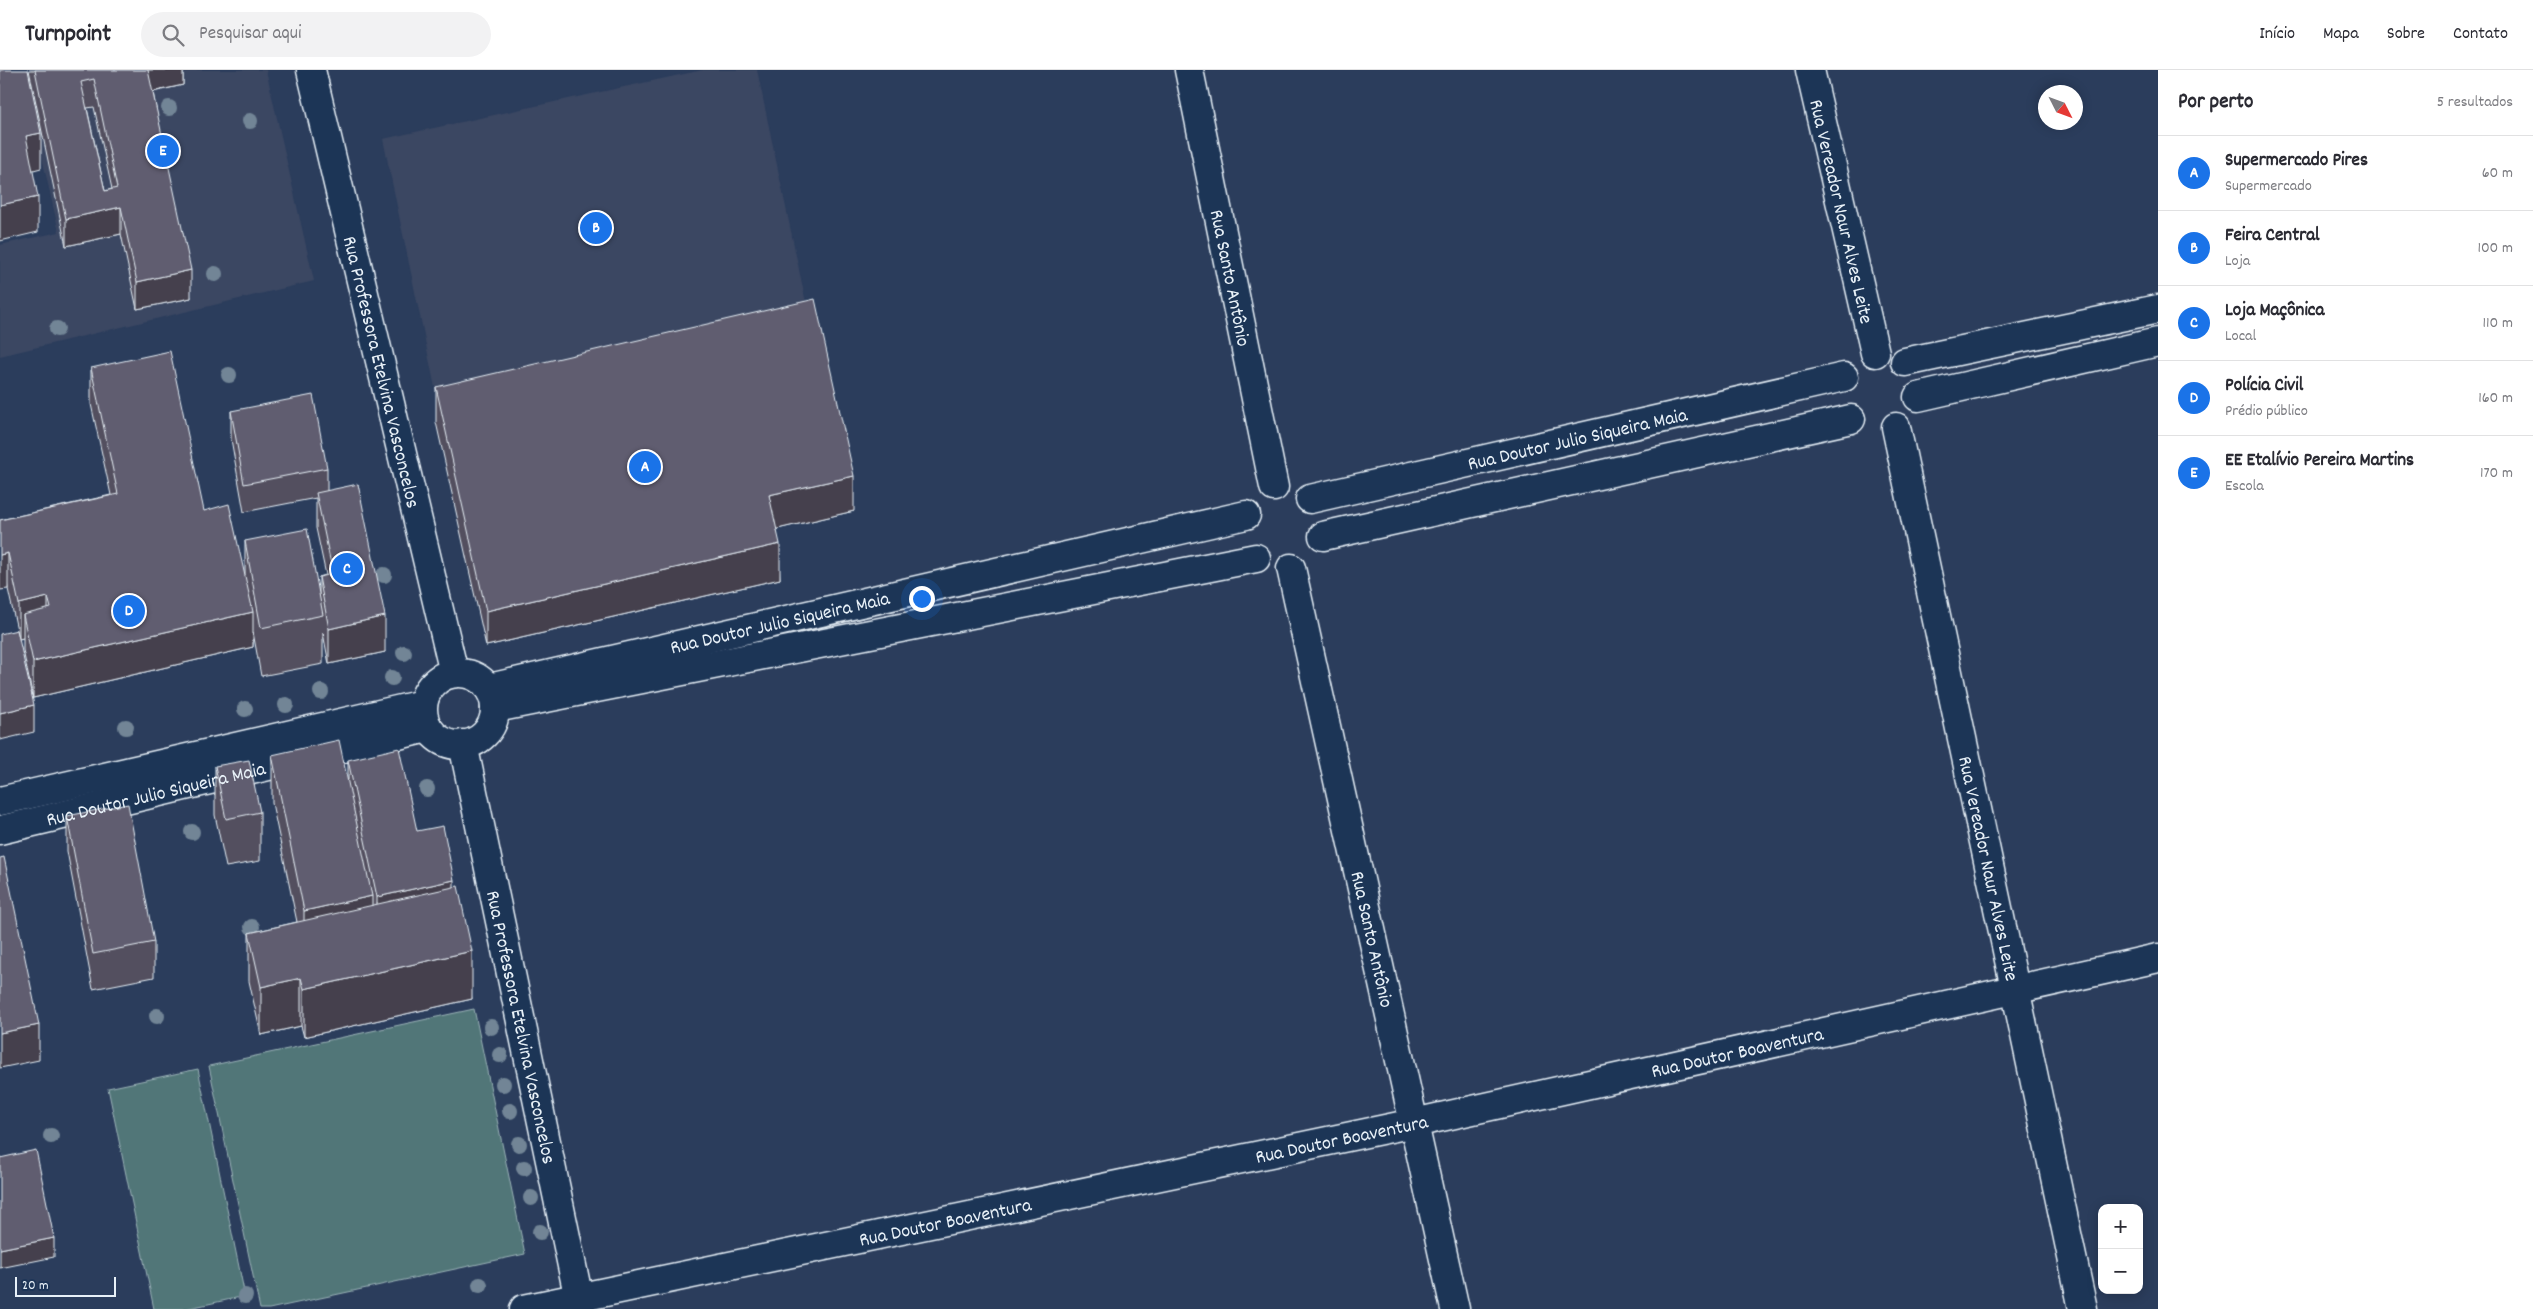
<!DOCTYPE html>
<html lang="pt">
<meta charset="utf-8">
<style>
body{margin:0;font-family:Dekko,sans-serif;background:#f2f2f3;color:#2b2b33}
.controls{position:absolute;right:15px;bottom:15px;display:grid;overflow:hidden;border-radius:10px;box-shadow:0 2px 12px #0003}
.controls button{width:45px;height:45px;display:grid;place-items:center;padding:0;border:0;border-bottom:1px solid #e1e1e2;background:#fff;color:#2b2b33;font:25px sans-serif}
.compass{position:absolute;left:2038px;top:15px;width:45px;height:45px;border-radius:50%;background:#fff;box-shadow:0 2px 12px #0003;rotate:132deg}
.scale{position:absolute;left:15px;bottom:12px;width:101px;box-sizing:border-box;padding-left:5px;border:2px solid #e8f1f8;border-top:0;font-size:14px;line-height:18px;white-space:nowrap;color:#e8f1f8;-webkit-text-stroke:4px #1d3557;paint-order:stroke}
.you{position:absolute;left:921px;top:528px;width:18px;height:18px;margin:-12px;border:4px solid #fff;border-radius:50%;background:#1a73e8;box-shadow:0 0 0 8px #1a73e833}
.badge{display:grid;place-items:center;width:32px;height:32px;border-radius:50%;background:#1a73e8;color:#fff;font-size:16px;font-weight:700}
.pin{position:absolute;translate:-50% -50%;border:2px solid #fff;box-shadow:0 1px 5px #0006}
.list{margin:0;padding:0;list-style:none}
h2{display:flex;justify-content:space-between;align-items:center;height:65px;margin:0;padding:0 20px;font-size:21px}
h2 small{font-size:16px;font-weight:400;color:#7c7c81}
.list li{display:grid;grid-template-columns:32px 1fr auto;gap:15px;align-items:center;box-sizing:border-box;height:75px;padding:0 20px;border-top:1px solid #e1e1e2}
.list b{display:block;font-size:19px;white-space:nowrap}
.list p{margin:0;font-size:16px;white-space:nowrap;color:#7c7c81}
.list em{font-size:16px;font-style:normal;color:#7c7c81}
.icon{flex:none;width:28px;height:28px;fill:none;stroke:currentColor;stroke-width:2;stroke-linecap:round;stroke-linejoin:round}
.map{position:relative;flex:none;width:2158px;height:1239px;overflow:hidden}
header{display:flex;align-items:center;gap:30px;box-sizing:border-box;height:70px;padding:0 25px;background:#fff;border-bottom:1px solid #e1e1e2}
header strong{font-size:24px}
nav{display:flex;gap:28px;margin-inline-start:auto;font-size:18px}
.search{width:350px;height:45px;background:#f2f2f3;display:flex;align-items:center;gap:12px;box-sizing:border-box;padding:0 18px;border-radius:28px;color:#7c7c81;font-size:19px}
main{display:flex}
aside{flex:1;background:#fff}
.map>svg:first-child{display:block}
</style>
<header>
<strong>Turnpoint</strong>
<div class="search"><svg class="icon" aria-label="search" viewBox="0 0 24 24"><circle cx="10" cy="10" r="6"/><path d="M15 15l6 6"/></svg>Pesquisar aqui</div>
<nav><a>Início</a><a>Mapa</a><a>Sobre</a><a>Contato</a></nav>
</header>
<main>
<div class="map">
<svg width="2158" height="1239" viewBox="0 0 2158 1239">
<rect width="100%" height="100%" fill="#2b3d5c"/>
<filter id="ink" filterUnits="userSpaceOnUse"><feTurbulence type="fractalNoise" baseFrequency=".02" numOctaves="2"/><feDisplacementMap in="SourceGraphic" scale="10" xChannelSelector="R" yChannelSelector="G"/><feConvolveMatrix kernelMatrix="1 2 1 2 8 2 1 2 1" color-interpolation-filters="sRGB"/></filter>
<g filter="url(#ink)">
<path fill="#3b4762" d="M22 0H266L314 211 0 286V175L59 162Z
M703 0H757L809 247 437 327 383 69Z"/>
<path fill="#517678" stroke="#9cb4b8" d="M474 939 525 1184 269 1239H260L209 996Z
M198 999 245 1226 185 1239H154L108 1018Z"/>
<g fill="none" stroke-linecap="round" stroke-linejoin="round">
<defs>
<g id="minor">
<path id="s1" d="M311 0 454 603"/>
<path id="s2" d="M1189 0 1274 417"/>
<path id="s3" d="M1810 0 1875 283"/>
<path d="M1905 292 2158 239"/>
<path d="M1918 327 2158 272"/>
<path id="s4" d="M1896 357 2083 1239"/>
<path id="s5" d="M1310 429 1844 307"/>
<path d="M1323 466 1851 349"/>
<path id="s6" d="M1291 498 1455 1239"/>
<circle cx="459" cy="639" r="36"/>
<path id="s7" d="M489 618 1246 445"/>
<path d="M495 638 1256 488"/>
<path id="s8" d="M463 674 581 1239"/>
<path d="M0 731 423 634"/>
<path id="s9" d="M0 760 428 658"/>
<path id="s10" d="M524 1239 1414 1053 2158 888"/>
</g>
</defs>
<use href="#minor" stroke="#e8f1f8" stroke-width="31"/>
<use href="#minor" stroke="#1d3557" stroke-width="28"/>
</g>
<g fill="#728596">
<circle cx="169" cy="38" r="8"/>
<circle cx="250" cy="51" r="8"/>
<circle cx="215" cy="204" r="8"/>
<circle cx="57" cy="259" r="8"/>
<circle cx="229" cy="305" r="8"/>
<circle cx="384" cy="505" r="8"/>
<circle cx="404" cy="583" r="8"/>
<circle cx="392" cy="608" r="8"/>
<circle cx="321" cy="622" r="8"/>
<circle cx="286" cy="635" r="8"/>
<circle cx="245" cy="639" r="8"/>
<circle cx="126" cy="657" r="8"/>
<circle cx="427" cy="719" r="8"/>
<circle cx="192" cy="762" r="8"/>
<circle cx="252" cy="857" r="8"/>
<circle cx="157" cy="946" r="8"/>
<circle cx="491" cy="957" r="8"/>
<circle cx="500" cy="985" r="8"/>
<circle cx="503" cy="1014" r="8"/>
<circle cx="510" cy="1041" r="8"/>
<circle cx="51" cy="1066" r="8"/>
<circle cx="519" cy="1074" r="8"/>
<circle cx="524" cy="1098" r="8"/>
<circle cx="531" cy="1128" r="8"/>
<circle cx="540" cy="1162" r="8"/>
<circle cx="480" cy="1215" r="8"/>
<circle cx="245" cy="1226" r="8"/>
</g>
<path fill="#53505f" stroke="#e8f1f8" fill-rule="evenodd" d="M29 0H183V15L153 22 191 228 137 239 121 164 66 176ZM94 37 112 119 105 121 87 38Z
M91 298 204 441 245 505V471L319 524V507L326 505 316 458V428L244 442 231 369V341L327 398V421L385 582 329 594 323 563V594L261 606 253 562V577L33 628 23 580V568L19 569 8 519 0 450 111 425 91 334Z
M436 317 854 441 777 459 780 509 486 576 436 352Z
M272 685 348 710V690L417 761 454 817 472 929 304 967 301 956 261 965 249 911V863L297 852 272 733Z
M215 696 260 742V791L226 797 215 745Z
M67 746 154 872V907L93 919 67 781Z"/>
<path fill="#44414e" stroke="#e8f1f8" d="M147 0H183V15L147 23Z
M41 63V98L26 102V66Z
M38 127V162L0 171V135Z
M121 137V164L66 176V149Z
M191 200V228L137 239V212Z
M854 406V441L769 461V425Z
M780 474V509L486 576V541Z
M8 483V519L0 520V485Z
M48 527V562L23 545V568L19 569V534Z
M253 542V577L33 628V592Z
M385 546V582L329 594V559Z
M34 635V662L0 670V643Z
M454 810V858L377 875V827Z
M372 826V874L304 889V841Z
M472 881V929L304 967V919Z
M301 908V956L261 965V917Z
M39 955V990L0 998V963Z
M54 1168V1187L0 1198V1179Z"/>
<path fill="#615d6f" stroke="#e8f1f8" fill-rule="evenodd" d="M0 0H28L41 63 26 66 38 127 0 135Z
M35 0H148L191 200 137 212 121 137 66 149ZM94 9 117 118 105 121 81 12Z
M815 229 854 406 769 425 780 474 486 541 436 317Z
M170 281 204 441 229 434 253 542 33 592 23 545 51 538 48 527 19 534 8 483 0 485V450L118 424 91 298Z
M313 325 327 398 244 414 231 341Z
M358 414 385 546 329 559 319 507 333 504 316 423Z
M307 459 323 545 261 558 245 471Z
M17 560 34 635 0 643V564Z
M339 670 372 826 304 841 272 685Z
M399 678 417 761 443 756 454 810 377 827 348 690Z
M249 690 260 742 226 749 215 696Z
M128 734 154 872 93 884 67 746Z
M4 787 39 955 0 963V788Z
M458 816 472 881 304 919 301 908 261 917 249 863Z
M36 1080 54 1168 0 1179V1088Z"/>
</g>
<g text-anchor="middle" stroke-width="4.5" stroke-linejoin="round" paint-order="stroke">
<g font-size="20" fill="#e8f1f8" stroke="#1d3557">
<text dy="7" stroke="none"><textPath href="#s3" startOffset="145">Rua Vereador Naur Alves Leite</textPath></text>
<text dy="7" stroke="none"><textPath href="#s2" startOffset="212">Rua Santo Antônio</textPath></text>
<text dy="7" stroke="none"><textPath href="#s1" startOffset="310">Rua Professora Etelvina Vasconcelos</textPath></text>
<text dy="7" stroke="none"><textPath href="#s5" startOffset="274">Rua Doutor Julio Siqueira Maia</textPath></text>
<text dy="7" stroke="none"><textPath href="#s7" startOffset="298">Rua Doutor Julio Siqueira Maia</textPath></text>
<text dy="7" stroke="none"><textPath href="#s9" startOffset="160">Rua Doutor Julio Siqueira Maia</textPath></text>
<text dy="7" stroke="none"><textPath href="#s4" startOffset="451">Rua Vereador Naur Alves Leite</textPath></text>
<text dy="7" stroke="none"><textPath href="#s6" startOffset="380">Rua Santo Antônio</textPath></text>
<text dy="7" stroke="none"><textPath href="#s8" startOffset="289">Rua Professora Etelvina Vasconcelos</textPath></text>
<text dy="7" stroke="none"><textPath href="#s10" startOffset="1240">Rua Doutor Boaventura</textPath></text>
<text dy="7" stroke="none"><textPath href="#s10" startOffset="835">Rua Doutor Boaventura</textPath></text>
<text dy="7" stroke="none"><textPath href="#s10" startOffset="430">Rua Doutor Boaventura</textPath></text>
</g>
</g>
</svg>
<div class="controls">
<button>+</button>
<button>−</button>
</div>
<svg class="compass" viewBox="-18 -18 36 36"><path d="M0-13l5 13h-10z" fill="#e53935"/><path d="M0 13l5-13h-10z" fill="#7c7c81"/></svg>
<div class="scale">20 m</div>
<div class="you"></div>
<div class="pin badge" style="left:645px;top:397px">A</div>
<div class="pin badge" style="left:596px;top:158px">B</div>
<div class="pin badge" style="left:347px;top:499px">C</div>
<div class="pin badge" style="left:129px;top:541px">D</div>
<div class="pin badge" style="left:163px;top:81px">E</div>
</div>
<aside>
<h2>Por perto<small>5 resultados</small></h2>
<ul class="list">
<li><span class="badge">A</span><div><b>Supermercado Pires</b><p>Supermercado</p></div><em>60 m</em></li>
<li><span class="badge">B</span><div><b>Feira Central</b><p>Loja</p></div><em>100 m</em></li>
<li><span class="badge">C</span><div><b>Loja Maçônica</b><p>Local</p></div><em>110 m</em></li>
<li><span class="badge">D</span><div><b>Polícia Civil</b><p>Prédio público</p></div><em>160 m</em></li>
<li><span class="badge">E</span><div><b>EE Etalívio Pereira Martins</b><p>Escola</p></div><em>170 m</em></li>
</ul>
</aside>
</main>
